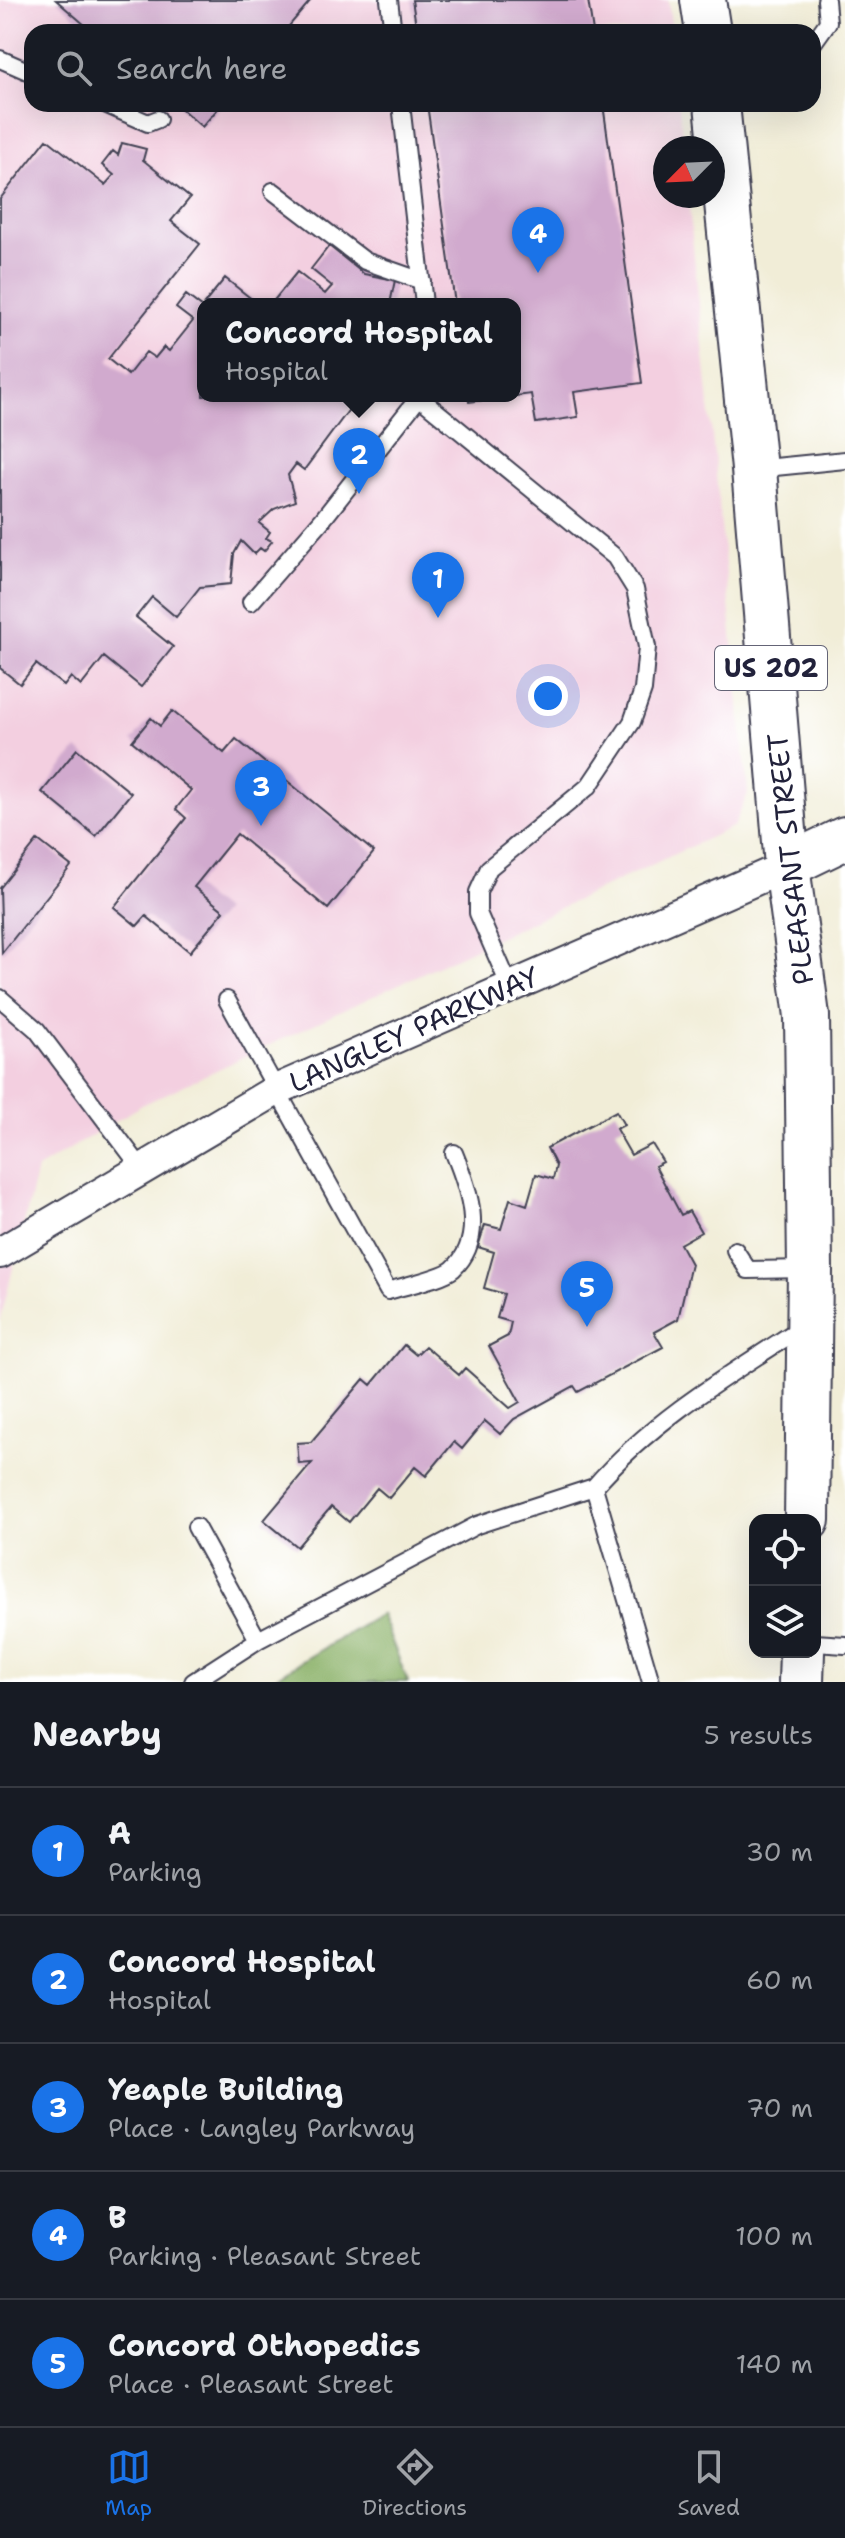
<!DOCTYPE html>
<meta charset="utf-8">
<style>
body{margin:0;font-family:"Shantell Sans",sans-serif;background:#242831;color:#f1f3f6}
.controls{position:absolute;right:24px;bottom:24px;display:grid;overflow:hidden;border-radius:16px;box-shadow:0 8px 32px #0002}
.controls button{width:72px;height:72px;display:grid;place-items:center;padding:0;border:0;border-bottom:2px solid #363941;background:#171b24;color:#f1f3f6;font:40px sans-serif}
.compass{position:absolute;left:653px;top:136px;width:72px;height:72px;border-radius:50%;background:#171b24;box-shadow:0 8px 32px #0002;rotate:246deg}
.you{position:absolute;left:548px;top:696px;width:28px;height:28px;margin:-20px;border:6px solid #fff;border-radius:50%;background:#1a73e8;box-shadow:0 0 0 12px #1a73e833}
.badge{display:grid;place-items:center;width:52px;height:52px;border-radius:50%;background:#1a73e8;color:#fff;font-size:26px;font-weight:700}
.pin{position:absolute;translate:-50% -66px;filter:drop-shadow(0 2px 4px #0008)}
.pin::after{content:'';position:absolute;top:42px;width:28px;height:24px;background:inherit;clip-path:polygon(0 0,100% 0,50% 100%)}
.popup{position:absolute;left:197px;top:298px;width:324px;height:104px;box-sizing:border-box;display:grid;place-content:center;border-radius:16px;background:#171b24;filter:drop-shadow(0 2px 6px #0005);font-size:26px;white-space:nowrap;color:#9ea1a6}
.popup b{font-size:30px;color:#f1f3f6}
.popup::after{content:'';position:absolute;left:50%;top:100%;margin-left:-16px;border:16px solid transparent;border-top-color:#171b24}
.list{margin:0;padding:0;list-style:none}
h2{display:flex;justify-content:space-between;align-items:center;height:104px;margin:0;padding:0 32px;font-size:34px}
h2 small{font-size:26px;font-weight:400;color:#9ea1a6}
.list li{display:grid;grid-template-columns:52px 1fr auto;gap:24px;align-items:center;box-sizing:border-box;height:128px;padding:0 32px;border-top:2px solid #363941}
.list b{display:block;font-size:30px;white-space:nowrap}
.list p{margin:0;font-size:26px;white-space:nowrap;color:#9ea1a6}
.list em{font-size:26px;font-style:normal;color:#9ea1a6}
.icon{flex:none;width:44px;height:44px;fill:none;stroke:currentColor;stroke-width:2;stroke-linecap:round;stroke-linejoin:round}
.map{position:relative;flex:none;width:845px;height:1682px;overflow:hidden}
.search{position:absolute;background:#171b24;box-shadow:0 8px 32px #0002;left:24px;right:24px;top:24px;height:88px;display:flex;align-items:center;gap:20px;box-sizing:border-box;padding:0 28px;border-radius:24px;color:#9ea1a6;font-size:30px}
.sheet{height:744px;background:#171b24}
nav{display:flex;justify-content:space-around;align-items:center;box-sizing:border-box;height:112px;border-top:2px solid #363941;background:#171b24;font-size:22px;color:#9ea1a6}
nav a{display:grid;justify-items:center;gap:4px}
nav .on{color:#1a73e8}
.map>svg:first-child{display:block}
</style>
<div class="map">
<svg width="845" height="1682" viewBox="0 0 845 1682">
<rect width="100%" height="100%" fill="#fff"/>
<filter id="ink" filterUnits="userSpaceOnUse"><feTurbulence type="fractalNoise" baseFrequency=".0125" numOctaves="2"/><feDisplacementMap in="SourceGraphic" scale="16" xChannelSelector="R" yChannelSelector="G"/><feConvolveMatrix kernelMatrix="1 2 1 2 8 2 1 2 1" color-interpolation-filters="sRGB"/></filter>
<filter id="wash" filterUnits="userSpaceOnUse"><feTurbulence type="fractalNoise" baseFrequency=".006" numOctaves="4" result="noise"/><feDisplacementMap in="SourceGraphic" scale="32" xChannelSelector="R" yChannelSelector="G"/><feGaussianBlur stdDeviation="1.8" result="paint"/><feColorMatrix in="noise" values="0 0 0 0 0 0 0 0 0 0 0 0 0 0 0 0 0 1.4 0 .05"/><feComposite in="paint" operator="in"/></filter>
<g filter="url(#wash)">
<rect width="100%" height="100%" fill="#f1edd7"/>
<path fill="#f3cfe0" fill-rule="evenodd" d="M0 0H668L672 32H32V104H679L683 148H665V196H688L748 793 734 826 140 1106 37 1169 0 1322ZM203 304H515V396H203Z"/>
<path fill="#8ab168" stroke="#566a52" stroke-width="2" d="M381 1614 408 1682H266H267Z"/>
<g id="blocks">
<path fill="#d1aace" d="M56 0H311L284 32H93Z
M412 0H588L593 32H417Z
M176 104H222L202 127Z
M427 104H603L642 383 574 392 578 417 536 423 531 394 515 396V304H455Z
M47 139 105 185 114 175 102 165 113 151 118 155 122 143 146 149 143 160 190 198 171 221 200 244 108 359 128 375 146 352 155 358 164 347 169 351 193 321 176 308 186 295 203 308V396H359L304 470 296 464 288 475 295 501 274 509 259 523 270 532 266 538 272 541 264 551 260 548 254 554 241 541 234 554 231 584 200 587 176 617 152 597 136 617 173 647 141 687 104 657 81 686 71 677 64 686 36 664 20 684 0 668V199Z
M329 246 364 274 395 280 390 304H271L297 272 325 294 332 286 311 269Z
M225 278 258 304H204Z
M468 396H500V398L469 402Z
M172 711 224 753 236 739 374 852 328 909 237 834 194 887 224 911 190 952 146 916 137 926 114 907 186 818 176 809 191 790 132 741 151 718 160 726Z
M77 749 131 793 96 836 42 792Z
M38 840 71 866 2 953 0 888Z
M616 1111 624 1125 616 1129 631 1155 652 1144 663 1162 655 1166 681 1215 689 1211 701 1232 680 1244 691 1264 678 1319 654 1332 663 1347 578 1392 574 1386 514 1419 500 1434 485 1421 462 1449 454 1442 426 1476 415 1467 389 1498 377 1488 349 1522 331 1507 297 1547 264 1520 312 1463 299 1464 297 1443 311 1442 364 1379 371 1385 404 1345 416 1355 425 1346 459 1375 465 1368 510 1408 520 1402 489 1346 508 1336 511 1322 497 1318 504 1294 484 1288 494 1252 478 1247 485 1225 501 1229 510 1199 527 1205 536 1174 553 1179 556 1166 547 1148Z"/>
</g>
</g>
<g filter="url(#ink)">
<use href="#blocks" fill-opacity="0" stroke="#414052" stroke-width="2"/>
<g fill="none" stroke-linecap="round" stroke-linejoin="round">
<defs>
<path id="lane" d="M389 0 393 32
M813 43 828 22 826 0
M0 59 32 73
M105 104 148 123 158 119
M401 104 424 304
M273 191 365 261 422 281
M420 398 615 557 635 589 647 647 643 690 632 722 589 786 489 868 478 892V913L510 987
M755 469 845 460
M251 602 323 519 420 396
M0 998 37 1030 142 1169
M227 1000 388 1291C403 1286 443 1278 453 1269 487 1238 468 1187 454 1153
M735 1250 748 1270 806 1269
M196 1527 258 1640
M815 1643 845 1645
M193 1682 258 1640 477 1525 594 1487
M651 1682 594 1487C652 1420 730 1374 804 1326"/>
<path id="street" d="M0 1253 278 1089 787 866"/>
<path id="secondary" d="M787 866 845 838"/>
<path id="primary" d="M703 0 708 32
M717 104 754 469 787 866 807 1016 810 1269 807 1520
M801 1682 802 1652"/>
</defs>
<use href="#lane" stroke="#414052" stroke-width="20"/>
<use href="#street" stroke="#414052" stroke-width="34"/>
<use href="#secondary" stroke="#414052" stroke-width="46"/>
<use href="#primary" stroke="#414052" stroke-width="48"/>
<use href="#lane" stroke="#fff" stroke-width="16"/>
<use href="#street" stroke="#fff" stroke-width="30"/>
<use href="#secondary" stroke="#fff" stroke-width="42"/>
<use href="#primary" stroke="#fff" stroke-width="44"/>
</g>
</g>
<g text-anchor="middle" stroke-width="8" stroke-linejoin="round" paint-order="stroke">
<rect fill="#fff" stroke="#646476" stroke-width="2" x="715" y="646" width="112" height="44" rx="6"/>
<g font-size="26" font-weight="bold" fill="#22223b">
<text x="771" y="677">US 202</text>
</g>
<g font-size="28" fill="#22223b" stroke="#fff">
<text transform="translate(790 859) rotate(-96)" y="10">PLEASANT STREET</text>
<text transform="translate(414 1029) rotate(-24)" y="10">LANGLEY PARKWAY</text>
</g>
</g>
</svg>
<div class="controls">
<button><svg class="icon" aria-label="locate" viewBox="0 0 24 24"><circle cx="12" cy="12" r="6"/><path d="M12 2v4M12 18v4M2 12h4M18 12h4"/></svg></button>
<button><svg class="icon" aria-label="layers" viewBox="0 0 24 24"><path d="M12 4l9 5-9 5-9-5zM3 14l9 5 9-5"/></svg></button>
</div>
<svg class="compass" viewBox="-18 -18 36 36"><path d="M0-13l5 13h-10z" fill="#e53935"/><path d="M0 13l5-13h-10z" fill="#9ea1a6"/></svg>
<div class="you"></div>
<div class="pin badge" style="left:438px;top:618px">1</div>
<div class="pin badge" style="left:359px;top:494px">2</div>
<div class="popup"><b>Concord Hospital</b>Hospital</div>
<div class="pin badge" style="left:261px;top:826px">3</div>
<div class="pin badge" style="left:538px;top:273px">4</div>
<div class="pin badge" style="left:587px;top:1327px">5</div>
<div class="search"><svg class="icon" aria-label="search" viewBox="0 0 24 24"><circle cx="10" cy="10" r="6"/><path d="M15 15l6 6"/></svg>Search here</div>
</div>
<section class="sheet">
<h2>Nearby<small>5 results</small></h2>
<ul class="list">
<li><span class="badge">1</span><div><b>A</b><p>Parking</p></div><em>30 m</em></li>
<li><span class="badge">2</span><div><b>Concord Hospital</b><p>Hospital</p></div><em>60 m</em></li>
<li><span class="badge">3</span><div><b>Yeaple Building</b><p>Place · Langley Parkway</p></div><em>70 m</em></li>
<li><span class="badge">4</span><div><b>B</b><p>Parking · Pleasant Street</p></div><em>100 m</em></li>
<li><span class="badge">5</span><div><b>Concord Othopedics</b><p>Place · Pleasant Street</p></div><em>140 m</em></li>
</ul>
</section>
<nav>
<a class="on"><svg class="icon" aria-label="map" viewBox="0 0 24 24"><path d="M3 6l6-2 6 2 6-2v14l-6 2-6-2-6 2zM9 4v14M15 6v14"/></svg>Map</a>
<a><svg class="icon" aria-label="directions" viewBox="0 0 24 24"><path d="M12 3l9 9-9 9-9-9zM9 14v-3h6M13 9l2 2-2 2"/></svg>Directions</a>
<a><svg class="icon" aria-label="saved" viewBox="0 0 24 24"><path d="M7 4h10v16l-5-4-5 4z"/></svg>Saved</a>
</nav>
